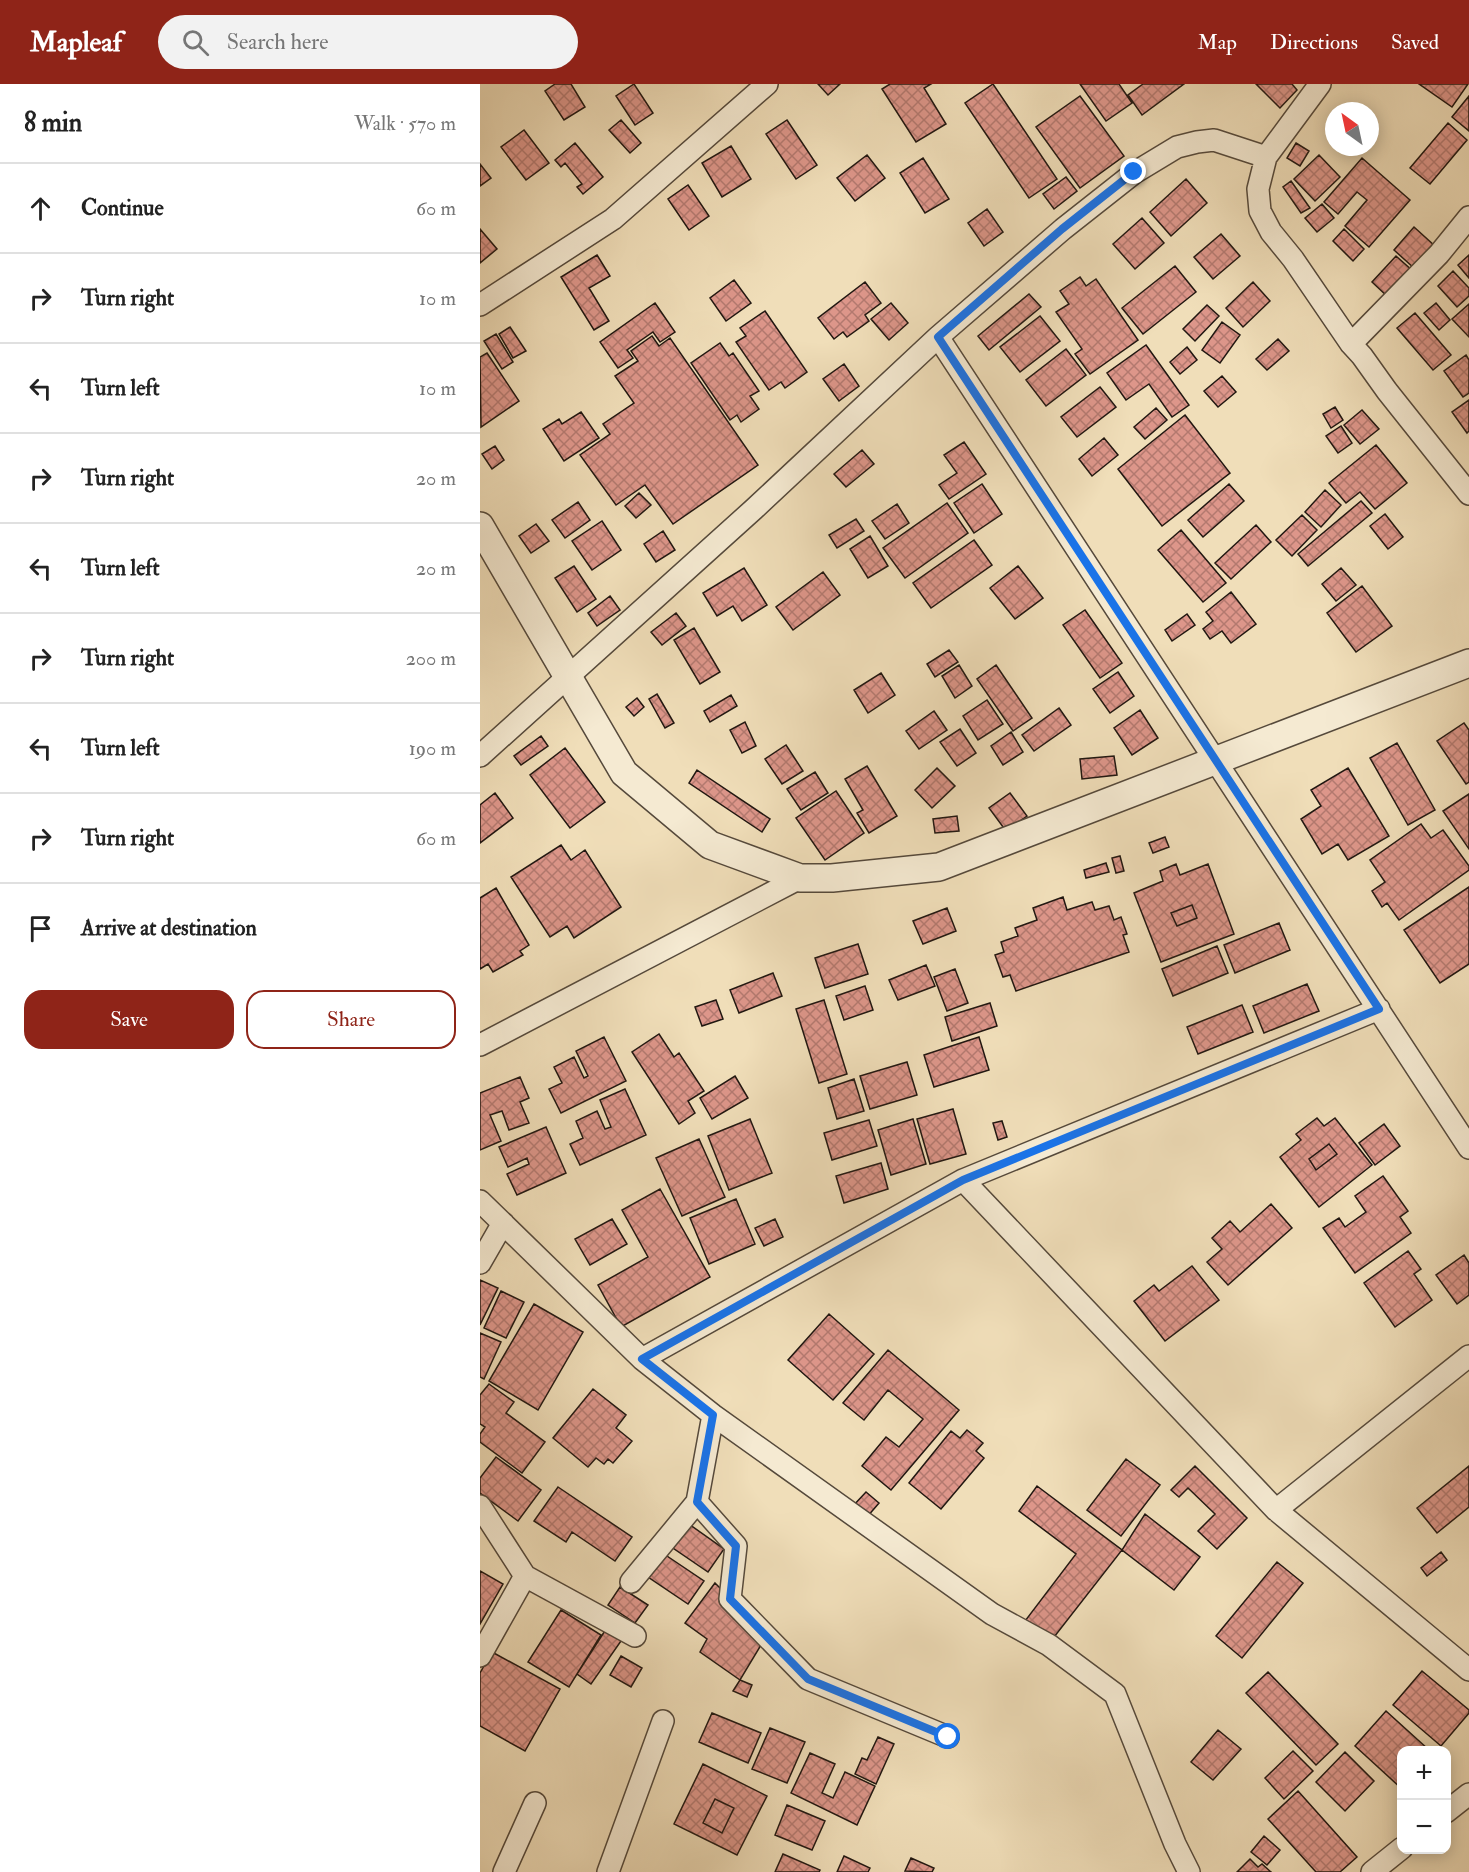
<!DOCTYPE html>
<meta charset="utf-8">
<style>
body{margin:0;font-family:"IM FELL Double Pica",serif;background:#f2f2f2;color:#222}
.controls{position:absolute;right:18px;bottom:18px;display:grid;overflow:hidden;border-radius:12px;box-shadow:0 3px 15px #0003}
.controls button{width:54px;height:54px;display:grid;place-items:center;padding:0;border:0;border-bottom:2px solid #e0e0e0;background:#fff;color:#222;font:30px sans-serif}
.compass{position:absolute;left:845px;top:18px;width:54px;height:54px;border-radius:50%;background:#fff;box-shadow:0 3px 15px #0003;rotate:327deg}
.stop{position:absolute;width:18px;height:18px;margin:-14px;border:4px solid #1a73e8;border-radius:50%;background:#fff}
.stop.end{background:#1a73e8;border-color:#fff;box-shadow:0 2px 6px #0008}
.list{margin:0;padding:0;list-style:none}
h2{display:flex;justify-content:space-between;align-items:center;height:78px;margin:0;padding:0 24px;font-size:26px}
h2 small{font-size:20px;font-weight:400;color:#767676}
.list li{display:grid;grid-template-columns:39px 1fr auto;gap:18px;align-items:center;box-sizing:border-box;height:90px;padding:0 24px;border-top:2px solid #e0e0e0}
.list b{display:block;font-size:22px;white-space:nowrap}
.list em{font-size:20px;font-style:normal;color:#767676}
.actions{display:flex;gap:12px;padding:18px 24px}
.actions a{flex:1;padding:14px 0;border:2px solid #8f2418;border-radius:18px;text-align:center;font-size:21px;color:#8f2418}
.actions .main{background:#8f2418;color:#fff}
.icon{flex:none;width:33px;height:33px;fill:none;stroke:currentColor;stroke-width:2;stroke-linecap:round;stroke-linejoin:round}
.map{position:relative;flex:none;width:989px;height:1788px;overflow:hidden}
header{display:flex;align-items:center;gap:36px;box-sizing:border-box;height:84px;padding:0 30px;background:#8f2418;color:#fff}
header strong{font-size:28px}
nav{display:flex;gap:33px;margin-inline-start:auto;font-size:21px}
.search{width:420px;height:54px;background:#f2f2f2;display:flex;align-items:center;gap:15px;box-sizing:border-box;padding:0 21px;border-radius:33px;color:#767676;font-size:22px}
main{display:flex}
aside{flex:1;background:#fff}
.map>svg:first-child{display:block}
</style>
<header>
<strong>Mapleaf</strong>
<div class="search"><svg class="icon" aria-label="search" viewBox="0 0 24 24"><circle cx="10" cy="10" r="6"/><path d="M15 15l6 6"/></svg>Search here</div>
<nav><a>Map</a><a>Directions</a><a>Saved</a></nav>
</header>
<main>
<aside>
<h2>8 min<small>Walk · 570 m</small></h2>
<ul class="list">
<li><svg class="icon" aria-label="ahead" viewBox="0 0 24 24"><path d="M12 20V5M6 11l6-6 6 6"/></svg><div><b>Continue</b></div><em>60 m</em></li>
<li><svg class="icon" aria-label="right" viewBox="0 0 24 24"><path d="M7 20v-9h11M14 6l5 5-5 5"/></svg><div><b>Turn right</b></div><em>10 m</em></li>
<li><svg class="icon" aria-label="left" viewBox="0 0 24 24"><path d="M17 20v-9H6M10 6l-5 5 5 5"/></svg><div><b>Turn left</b></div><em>10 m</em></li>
<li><svg class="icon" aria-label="right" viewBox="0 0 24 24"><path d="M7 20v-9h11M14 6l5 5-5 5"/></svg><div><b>Turn right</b></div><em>20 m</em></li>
<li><svg class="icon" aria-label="left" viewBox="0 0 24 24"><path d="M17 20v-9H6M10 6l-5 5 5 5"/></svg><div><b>Turn left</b></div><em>20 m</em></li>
<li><svg class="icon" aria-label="right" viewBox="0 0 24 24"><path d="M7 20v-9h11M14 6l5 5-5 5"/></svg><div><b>Turn right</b></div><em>200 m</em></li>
<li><svg class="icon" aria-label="left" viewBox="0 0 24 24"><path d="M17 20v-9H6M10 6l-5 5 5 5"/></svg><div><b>Turn left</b></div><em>190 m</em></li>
<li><svg class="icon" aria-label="right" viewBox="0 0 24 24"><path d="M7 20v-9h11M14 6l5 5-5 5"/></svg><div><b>Turn right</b></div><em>60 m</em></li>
<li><svg class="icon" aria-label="arrive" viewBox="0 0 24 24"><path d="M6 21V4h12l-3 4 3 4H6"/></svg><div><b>Arrive at destination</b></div></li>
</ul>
<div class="actions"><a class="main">Save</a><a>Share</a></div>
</aside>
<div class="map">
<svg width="989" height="1788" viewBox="0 0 989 1788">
<defs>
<pattern id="building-cross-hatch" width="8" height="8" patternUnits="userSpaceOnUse" patternTransform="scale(1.5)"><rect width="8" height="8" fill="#dd968a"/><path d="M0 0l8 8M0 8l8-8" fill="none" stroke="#b3796f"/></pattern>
</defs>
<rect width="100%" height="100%" fill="#f0deb9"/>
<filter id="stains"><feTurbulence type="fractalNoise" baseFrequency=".00333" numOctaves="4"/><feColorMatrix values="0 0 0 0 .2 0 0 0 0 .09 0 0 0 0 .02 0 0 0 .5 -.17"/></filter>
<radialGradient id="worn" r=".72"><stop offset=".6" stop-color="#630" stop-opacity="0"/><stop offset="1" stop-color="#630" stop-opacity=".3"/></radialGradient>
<path fill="url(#building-cross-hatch)" stroke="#211711" stroke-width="1.5" fill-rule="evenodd" d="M75 0H91L105 23 84 36 65 7Z
M154 0 173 29 155 41 136 12Z
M338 0H360L348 11Z
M410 0H451L444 4 466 40 436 58 402 5Z
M513 0 577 95 549 114 485 19Z
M600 0H639L652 19 626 37Z
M663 0H704L662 31 648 11Z
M776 0H812L817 6 800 24Z
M939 0H988L972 23Z
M600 12 644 72 600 104 556 43Z
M989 12V47L972 33Z
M141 36 161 59 150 69 129 46Z
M307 36 337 81 316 95 286 50Z
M968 39 987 56 950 100 930 84Z
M44 46 69 79 46 96 21 63Z
M95 59 123 93 103 110 97 103 102 100 85 79 81 83 75 76Z
M816 59 829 67 820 82 807 74Z
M251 62 271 95 242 113 222 79Z
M387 71 405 94 375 117 357 94Z
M839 71 860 93 835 117 814 95Z
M443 74 469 115 445 129 420 89Z
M882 74 930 116 889 163 865 142 887 116 877 108 858 130 844 118Z
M0 80 11 94 0 102Z
M586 93 597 107 574 125 563 110Z
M706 95 727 119 691 152 670 128Z
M811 97 830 124 821 129 803 103Z
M208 101 229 132 209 146 188 115Z
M842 120 854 134 837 148 825 134Z
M507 125 523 148 504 162 488 139Z
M662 134 684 159 655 185 633 160Z
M934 143 955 162 935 185 914 166Z
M0 145 17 165 0 179Z
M864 145 884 165 873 177 853 157Z
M741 150 760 172 733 195 714 173Z
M117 171 130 192 109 204 129 237 114 246 81 193Z
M989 171V194L978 181Z
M916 172 933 187 909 214 892 198Z
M695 182 716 208 663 250 642 224Z
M973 187 989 204V212L977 223 958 202Z
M600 193 606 202 616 195 658 256 610 290 595 270 602 265 576 228 589 220 580 207Z
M254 196 271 219 246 237 230 214Z
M385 198 401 219 385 231 389 237 367 253 363 248 354 255 338 234Z
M773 198 790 217 763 243 746 224Z
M549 210 561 223 509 266 498 252Z
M175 219 195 248 180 258 173 248 147 266 153 274 138 284 120 258Z
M411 219 428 239 409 256 391 235Z
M956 219 970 236 959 246 944 229Z
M989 220V253L972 235Z
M727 221 739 232 715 257 703 245Z
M285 227 327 288 305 304 301 298 289 306 256 258 266 252 260 244Z
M935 229 971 271 953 286 917 244Z
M560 232 580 257 540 288 520 263Z
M742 238 760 251 740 279 722 266Z
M30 243 46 267 33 274 19 250Z
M16 250 33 278 22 285 4 257Z
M172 252 179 262 190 254 278 381 193 440 165 401 136 421 100 371 130 350 123 340 154 319 135 292 158 277 151 267Z
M798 255 809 267 787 286 776 275Z
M240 259 249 272 253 269 279 307 270 312 279 325 261 338 257 331 250 336 211 279Z
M666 261 709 321 692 333 669 300 646 316 627 289Z
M707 263 717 276 700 290 690 278Z
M586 265 606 291 566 322 546 296Z
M7 269 39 317 1 343 0 273Z
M986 271 989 276V309L983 313 964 287Z
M364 280 379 302 359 317 343 295Z
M742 292 756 308 738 323 724 307Z
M620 303 636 323 597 353 581 333Z
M989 316V347L987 349 972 328Z
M855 323 863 336 851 344 843 330Z
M676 324 687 336 665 355 654 343Z
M882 326 899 345 880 360 864 341Z
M101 328 119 354 84 377 63 345 79 335 82 340Z
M705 331 750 389 682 442 638 385Z
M861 342 872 359 858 369 846 352Z
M624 354 638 371 612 392 599 375Z
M484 358 506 390 469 415 459 401 477 389 464 371Z
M896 361 927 399 895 425 880 408 866 419 849 399Z
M15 362 24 376 12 385 2 370Z
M382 366 394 380 366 403 354 390Z
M502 400 522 430 494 449 474 419Z
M749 400 764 417 723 453 708 436Z
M845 406 861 421 841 443 825 428Z
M159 409 171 421 156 434 145 422Z
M881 417 892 429 828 482 818 470Z
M98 418 110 436 85 454 72 436Z
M467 419 488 449 425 494 403 464Z
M417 420 429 439 405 455 392 437Z
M905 430 923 453 908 465 890 442Z
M822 431 837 446 812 472 796 456Z
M376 435 384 447 357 464 349 451Z
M122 437 141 466 112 486 92 457Z
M56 440 69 457 51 469 39 452Z
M776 441 791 458 751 495 735 479Z
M701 446 746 499 723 518 678 466Z
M183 447 195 466 176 478 164 460Z
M390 452 408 482 388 494 370 465Z
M494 456 512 481 451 524 433 499Z
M94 482 116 515 97 528 75 494Z
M538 482 563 514 535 535 510 504Z
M264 484 287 521 262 537 253 522 237 532 223 509Z
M861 484 876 501 856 517 842 500Z
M343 488 360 511 313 546 296 523Z
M882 502 912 542 876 568 847 529Z
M751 508 776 540 751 559 742 547 730 555 723 545 733 537 726 528Z
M130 512 140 526 117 542 108 529Z
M605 526 642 579 620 594 583 541Z
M196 529 206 542 182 561 171 548Z
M707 530 715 541 692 557 685 546Z
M214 544 240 588 220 600 194 556Z
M469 566 478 578 455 593 447 580Z
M479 581 492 602 475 614 462 592Z
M516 581 552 634 533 647 497 595Z
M638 588 654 612 630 629 613 605Z
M401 589 415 611 388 629 374 606Z
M177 610 194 639 185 644 169 615Z
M251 611 257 622 230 638 224 627Z
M157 614 164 623 154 632 146 623Z
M507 616 523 640 498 656 483 632Z
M579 624 591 641 554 667 542 651Z
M660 626 678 654 652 671 634 644Z
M454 627 467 646 439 665 426 647Z
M265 638 276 662 262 669 250 646Z
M984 639 989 646V698L986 700 957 657Z
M480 645 496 669 477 682 460 658Z
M531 648 543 668 523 681 511 662Z
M61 652 68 662 41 681 34 672Z
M917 659 955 726 928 741 890 674Z
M306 661 323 687 302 700 285 675Z
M85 664 125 718 90 744 50 691Z
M634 672 637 691 602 695 600 675Z
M387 682 417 732 389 749 377 729 383 726 365 695Z
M457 684 475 702 452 724 435 706Z
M868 684 909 752 868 776 858 760 842 770 821 735 841 722 831 706Z
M217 686 290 735 282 748 209 699Z
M335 688 348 709 321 726 307 705Z
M356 707 384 749 345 776 316 734Z
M15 709 33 734 0 759V721Z
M530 709 547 732 526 747 509 724Z
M989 710V765L963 727Z
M477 732 479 747 455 749 453 735Z
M941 740 951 754 963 746 989 782V786L919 836 907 819 902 823 892 807 905 798 890 776Z
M685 753 689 763 673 769 669 759Z
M81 761 91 776 105 766 141 823 94 854 87 842 70 853 31 793Z
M640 772 644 787 636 789 632 774Z
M626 779 629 788 606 794 604 786Z
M696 780 700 791 728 780 754 850 681 878 654 809 683 797 680 787ZM712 821 717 834 697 842 691 829Z
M989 803V880L960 899 924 846Z
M16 804 49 861 40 867 43 871 13 888 8 880 0 885V814Z
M583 813 587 826 612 818 615 826 629 822 634 836 641 833 647 850 643 851 649 868 536 907 530 891 523 893 515 871 524 868 521 858 538 852 535 844 557 836 553 824Z
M712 821 717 834 697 842 691 829Z
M467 824 476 847 443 860 433 837Z
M799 839 810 866 755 889 744 861Z
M378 860 388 890 345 904 335 874Z
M737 862 748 889 693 912 682 885Z
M446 881 455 902 418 916 409 896Z
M475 885 488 919 467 927 454 893Z
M293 889 302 912 259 929 250 906Z
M827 900 839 927 784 949 773 922Z
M385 902 393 926 364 936 356 912Z
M236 916 243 935 222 942 215 923Z
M344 916 367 990 339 999 316 925Z
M510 919 517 942 472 957 465 933Z
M762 921 773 948 718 970 707 943Z
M179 950 194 973 199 969 224 1007 208 1017 215 1029 199 1040 152 968Z
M124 953 146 997 81 1029 69 1005 82 999 74 983 94 973 104 994 108 992 96 967Z
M499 953 509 986 454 1003 444 971Z
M427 978 437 1011 390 1025 380 992Z
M255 992 268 1014 232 1035 220 1014Z
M40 993 49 1014 40 1018 49 1039 29 1046 22 1027 10 1031 21 1057 0 1066V1009Z
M374 995 384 1027 357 1035 348 1004Z
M145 1005 166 1051 100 1081 90 1060 103 1054 96 1037 117 1027 125 1045 131 1043 120 1016Z
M473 1025 486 1070 450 1080 437 1035Z
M837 1034 844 1042 855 1034 892 1081 839 1123 800 1073 821 1056 816 1050ZM849 1060 857 1070 836 1086 829 1075Z
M270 1035 292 1089 249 1106 228 1052Z
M433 1035 446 1080 411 1091 398 1046Z
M389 1036 397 1062 352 1076 344 1049Z
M522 1037 527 1053 518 1056 513 1039Z
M904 1040 920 1062 895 1081 879 1059Z
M66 1043 86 1089 37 1111 27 1090 49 1080 47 1074 28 1083 19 1063Z
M219 1055 245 1113 202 1132 176 1074Z
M849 1060 857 1070 836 1086 829 1075Z
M401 1079 408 1105 364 1119 356 1092Z
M903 1092 928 1127 920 1133 931 1149 875 1189 843 1144 859 1134 865 1143 886 1128 875 1112Z
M180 1105 230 1193 141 1243 118 1201 168 1173 142 1126Z
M256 1115 275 1160 229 1180 210 1134Z
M791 1120 812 1144 748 1201 727 1178 742 1165 732 1154 750 1137 760 1148Z
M132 1135 147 1160 110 1181 95 1155Z
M295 1135 303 1153 284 1162 275 1144Z
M928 1167 941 1185 934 1190 952 1216 915 1243 884 1199Z
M984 1171 989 1179V1211L977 1220 956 1191Z
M712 1182 739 1216 685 1257 654 1217 674 1201 679 1207Z
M0 1196 18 1204 0 1241Z
M21 1207 44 1218 26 1254 4 1244Z
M54 1220 103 1248 58 1326 9 1297Z
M349 1230 394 1270 353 1316 308 1276Z
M0 1249 21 1258 4 1295 0 1293Z
M408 1266 479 1326 411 1406 382 1382 406 1353 419 1363 443 1335 408 1306 384 1336 363 1319Z
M9 1300 34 1318 26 1329 65 1358 42 1389 0 1358V1350L5 1343 0 1340V1311Z
M113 1305 146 1331 136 1344 152 1357 133 1379 128 1375 124 1380 116 1374 108 1383 73 1354Z
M487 1346 503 1359 496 1367 504 1374 461 1425 429 1399 471 1347 480 1354Z
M16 1373 61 1406 38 1437 0 1409V1394Z
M646 1375 680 1401 641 1452 607 1426Z
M715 1382 767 1434 737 1465 718 1447 735 1430 708 1404 699 1413 691 1406Z
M989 1382V1423L957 1449 937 1424Z
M557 1402 642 1466 571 1557 545 1537 596 1470 539 1427Z
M78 1403 152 1453 135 1477 92 1448 86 1458 54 1437Z
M386 1408 399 1419 387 1433 373 1422Z
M665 1430 720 1473 694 1506 642 1466Z
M206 1438 244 1465 228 1488 190 1462Z
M961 1468 967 1476 947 1492 941 1484Z
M184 1470 224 1497 208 1520 168 1493Z
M797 1478 823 1499 762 1574 736 1552Z
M0 1487 23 1500 0 1540Z
M235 1499 287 1551 260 1596 220 1568 227 1555 205 1539Z
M140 1503 168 1521 155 1539 128 1521Z
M81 1526 121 1551 89 1603 48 1578Z
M130 1539 141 1557 111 1600 97 1590Z
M12 1568 80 1605 45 1667 0 1642V1589Z
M141 1572 162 1584 151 1603 130 1591Z
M942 1587 989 1626V1629L961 1662 913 1621Z
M788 1588 858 1660 836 1681 766 1609Z
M260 1596 272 1601 267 1613 253 1607Z
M906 1627 949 1666H922V1705L875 1662Z
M232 1629 281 1649 268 1679 219 1658Z
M290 1644 325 1658 307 1699 272 1685Z
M738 1646 761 1665 733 1696 711 1678Z
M398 1653 414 1660 396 1700 375 1690 382 1674 387 1676Z
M813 1667 833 1687 804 1715 785 1694Z
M865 1668 894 1697 865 1727 836 1698Z
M330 1669 355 1680 342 1709 353 1714 365 1688 395 1702 377 1741 311 1709Z
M223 1680 287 1712 257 1771 194 1740ZM235 1715 254 1724 242 1749 223 1739Z
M818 1707 877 1773 860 1788H836L788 1735Z
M235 1715 254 1724 242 1749 223 1739Z
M307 1721 345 1737 332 1766 295 1751Z
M784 1752 800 1766 787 1781 771 1768Z
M303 1770 340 1786 339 1788H295Z
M364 1772 390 1784 388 1788H357Z
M431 1774 454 1784 452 1788 425 1787Z
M770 1775 778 1783 782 1780 791 1788H757Z"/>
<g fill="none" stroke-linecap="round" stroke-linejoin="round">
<defs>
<path id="minor" d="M840 0 786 73 778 105 780 127 791 148 813 175 871 260 882 272 907 307 989 410
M0 221 133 135 287 0
M458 253 989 1064
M871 260 959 170 989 133
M0 672 274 425 458 253 583 145 654 89 697 63 717 58 734 56 786 73
M0 961 320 794
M483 1096 796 1426 989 1586
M0 1117 162 1275 233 1331 512 1530 569 1561 635 1610 695 1760 709 1788
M0 1179 23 1139
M162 1275 483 1096 899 925
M233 1331 217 1418 256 1462 250 1515 328 1595 468 1653
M0 1422 45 1492
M796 1426 989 1272
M151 1498 217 1418
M0 1572 45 1492 155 1552
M966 1728 989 1710
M24 1788 55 1719
M128 1788 183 1637
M892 1788 922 1764"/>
<path id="tertiary" d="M0 442 144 689 230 761 320 794H352L459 783 989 579"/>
</defs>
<use href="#minor" stroke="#55493b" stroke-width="24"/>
<use href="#tertiary" stroke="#55493b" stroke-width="30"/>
<use href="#minor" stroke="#f5ead2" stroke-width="21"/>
<use href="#tertiary" stroke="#f5ead2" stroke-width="27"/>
</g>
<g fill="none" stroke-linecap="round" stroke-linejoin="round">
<path stroke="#1a73e8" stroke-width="8" d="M468 1653 328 1595 250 1515 256 1462 217 1418 233 1331 162 1275 483 1096 899 925 458 253 582 145 654 88"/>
</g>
<rect width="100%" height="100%" filter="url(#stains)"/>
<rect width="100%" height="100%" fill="url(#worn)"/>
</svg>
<div class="controls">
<button>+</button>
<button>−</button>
</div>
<svg class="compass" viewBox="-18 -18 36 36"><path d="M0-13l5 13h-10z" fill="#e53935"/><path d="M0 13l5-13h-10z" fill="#767676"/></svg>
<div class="stop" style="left:468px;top:1653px"></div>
<div class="stop end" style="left:654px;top:88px"></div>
</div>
</main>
